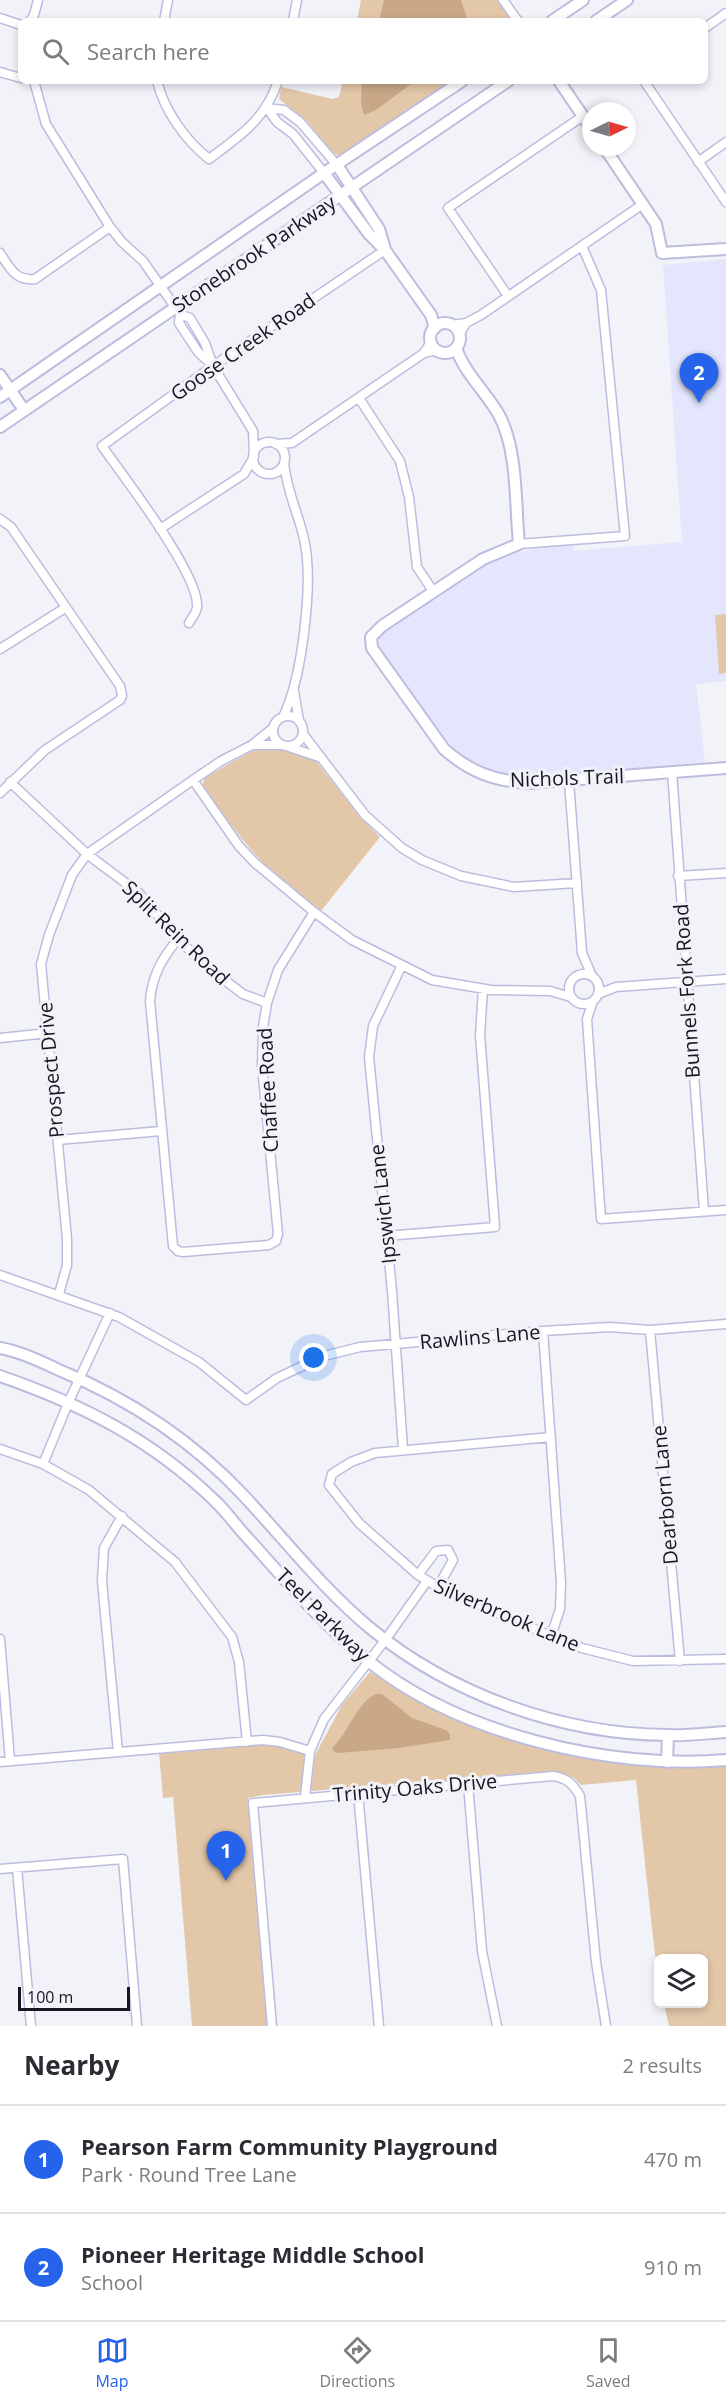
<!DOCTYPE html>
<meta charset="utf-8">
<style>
body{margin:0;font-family:"Open Sans",sans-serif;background:#f7f7f7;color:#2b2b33}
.controls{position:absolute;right:18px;bottom:18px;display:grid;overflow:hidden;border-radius:9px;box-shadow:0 3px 9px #0003}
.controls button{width:54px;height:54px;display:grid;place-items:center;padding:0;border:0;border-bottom:2px solid #e1e1e2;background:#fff;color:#2b2b33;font:30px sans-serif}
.compass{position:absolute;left:582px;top:102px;width:54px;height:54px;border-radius:50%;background:#fff;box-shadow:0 3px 9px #0003;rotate:85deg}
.scale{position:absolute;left:18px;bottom:15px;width:112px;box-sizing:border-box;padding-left:6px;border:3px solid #171723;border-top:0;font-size:16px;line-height:21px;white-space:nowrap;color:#171723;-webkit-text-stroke:4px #f2f2f9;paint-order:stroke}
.you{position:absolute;left:314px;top:1358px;width:21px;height:21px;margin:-15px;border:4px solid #fff;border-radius:50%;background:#1a73e8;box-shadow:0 0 0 9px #1a73e833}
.badge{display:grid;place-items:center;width:39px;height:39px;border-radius:50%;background:#2563eb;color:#fff;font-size:20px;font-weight:700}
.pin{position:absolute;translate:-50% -50px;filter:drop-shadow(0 2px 3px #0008)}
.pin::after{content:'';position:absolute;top:32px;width:21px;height:18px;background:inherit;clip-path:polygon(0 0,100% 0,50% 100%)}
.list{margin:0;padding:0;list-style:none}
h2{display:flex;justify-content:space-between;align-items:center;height:78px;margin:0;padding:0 24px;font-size:26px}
h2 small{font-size:20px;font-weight:400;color:#7c7c81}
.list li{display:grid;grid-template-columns:39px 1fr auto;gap:18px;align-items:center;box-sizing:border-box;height:108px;padding:0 24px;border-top:2px solid #e1e1e2}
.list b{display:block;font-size:22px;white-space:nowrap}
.list p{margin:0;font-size:20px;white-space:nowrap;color:#7c7c81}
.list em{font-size:20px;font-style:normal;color:#7c7c81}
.icon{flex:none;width:33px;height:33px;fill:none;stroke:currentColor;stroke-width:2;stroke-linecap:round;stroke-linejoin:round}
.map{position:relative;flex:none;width:726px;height:2026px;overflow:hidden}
.search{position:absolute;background:#fff;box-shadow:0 3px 9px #0003;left:18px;right:18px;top:18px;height:66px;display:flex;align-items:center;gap:15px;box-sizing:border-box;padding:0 21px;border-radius:9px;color:#7c7c81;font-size:22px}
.sheet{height:294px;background:#fff}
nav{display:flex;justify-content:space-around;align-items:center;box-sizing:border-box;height:84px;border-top:2px solid #e1e1e2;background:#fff;font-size:16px;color:#7c7c81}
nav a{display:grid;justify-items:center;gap:3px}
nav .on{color:#2563eb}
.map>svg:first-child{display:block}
</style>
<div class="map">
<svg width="726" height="2026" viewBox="0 0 726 2026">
<rect width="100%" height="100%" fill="#f2f2f9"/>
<path fill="#e4e6fe" d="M726 259V681L696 684 705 762 539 777 509 776 488 771 456 751 437 730 378 644 379 635 479 568 518 553 538 547 573 545 574 551 682 542 663 265Z"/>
<path fill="#e3c7a9" d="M361 0H498L514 21H357Z
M343 81H454L346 153 337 155 330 150 308 122 279 99 281 87 333 99 339 97Z
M726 614V673L719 674 715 615Z
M264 748H285L316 761 360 817 380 837 321 911C267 875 239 838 203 785L204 778 250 752Z
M370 1672 410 1695 514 1742 636 1764 726 1763V2026H669L664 2004H704V1958H658V1972L654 1947 636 1780 581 1785 574 1778 555 1771 263 1795 248 1798 268 2026H192L173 1797 163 1798 159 1752 266 1744 315 1755 342 1705Z"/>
<path fill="#c8a887" d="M384 0H461L468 21H379Z
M362 81H415L376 110 364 115 361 104Z
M376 1694H382L412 1718 446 1730 450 1734V1740L399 1748 338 1753 333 1751 332 1748C349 1733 355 1704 376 1694Z"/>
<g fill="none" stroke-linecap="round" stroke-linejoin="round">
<defs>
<path id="minor" d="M503 0 518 21
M0 18 21 25
M30 21 34 15 38 0
M164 21 168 0
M293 21 297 0
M705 28 726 13
M0 72 21 78
M34 81 46 124 110 227 122 242 143 261 180 314 190 318 205 343 213 366 253 431 254 454
M157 81C164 110 185 140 209 159 240 136 265 120 278 81
M644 81 726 202
M267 108 284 110 300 122 337 165
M267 108 277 122 293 134 324 173
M698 162 726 142
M0 253C10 268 15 281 35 279L110 227
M508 296 448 208 583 116
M180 314 179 323 198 352 211 364
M452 325 466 323 481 315 643 204
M459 335 466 323
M424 353 431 342
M359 398 400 461 409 497 417 567 433 591
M253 458a16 16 0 1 1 32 0a16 16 0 1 1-32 0Z
M276 444 292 443 424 353 437 350
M0 519 11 527 120 686 122 696 120 700 45 750 0 793
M160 529 244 474 254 457
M519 544 625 536 601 290 582 246
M189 623C191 619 197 612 197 607 200 575 123 476 102 446L213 366 385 250
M0 649 65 608
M294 691 299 721
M273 731a15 15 0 1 1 30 0a15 15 0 1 1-30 0Z
M283 717C302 679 314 582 304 539 298 512 287 493 284 463
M303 734 365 815 402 848 422 860 461 876 514 887 577 883
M252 745H281
M289 747 319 757
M672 772 704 1211
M193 780 239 846 255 863 314 912 352 940 432 980 491 990 550 991 571 997
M569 781 582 953 592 976
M10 782 87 854 139 893 178 939 207 967 243 994 267 1003
M678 876 726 873
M178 939C162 958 152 976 150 1001L173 1246 178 1251 183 1252 269 1245 276 1241 278 1234 262 1066 263 1027 267 1003 278 970 314 912
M402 965 373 1026 369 1057 392 1291 403 1449
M569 989a15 15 0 1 1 30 0a15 15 0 1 1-30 0Z
M598 994 616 987 726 979
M593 1001 587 1019 601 1219 726 1210
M0 1038 48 1033
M58 1140 161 1131
M386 1236 495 1227 480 1035 483 989
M0 1275 119 1317 199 1362 246 1400 277 1378 324 1356 360 1347 543 1331 610 1327 650 1330 726 1324
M59 1294 67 1265V1239L41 964 49 935 72 875 87 854 193 780 221 761 252 745 273 728
M650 1330 680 1661
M543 1331 561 1583 560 1609 551 1636
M551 1437 375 1453 351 1462 332 1474 329 1485 359 1523 418 1575 438 1587 551 1636 582 1648 633 1661 726 1659
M0 1449 43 1464 89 1490 175 1562 232 1637 239 1662 247 1742
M43 1464 69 1401 110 1313
M418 1575 436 1551 448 1550 453 1560 438 1587
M0 1639 10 1761
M118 1752 102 1581 104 1548 122 1516
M0 1762 263 1740 280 1742 310 1751
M468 1784 482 1951 497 2026
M358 1793 379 2026
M305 1797 310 1751 324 1719 386 1639 427 1581
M17 1868 31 2026
M0 1869 123 1859 137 2026
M272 2026 253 1803 553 1776C567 1778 573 1784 580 1796L596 1962 606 2026"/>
<path id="tertiary" d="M559 81 591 128
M604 147 656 224 662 253 726 249
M337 165 379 229 385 249
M324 173 369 234 385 250 431 315 435 328
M430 338a15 15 0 1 1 30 0a15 15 0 1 1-30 0Z
M456 348C465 374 486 392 499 415 518 450 515 504 519 544L483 559 382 626 371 637 372 648 444 749C470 772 494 781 529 783L726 768"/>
<path id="secondary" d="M552 21 583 0
M596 21 627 0
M0 375 24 410
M0 397 324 173 462 81
M0 427 508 81
M0 1348C21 1352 40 1361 59 1370 129 1399 193 1441 245 1497 286 1541 323 1589 370 1628 452 1695 561 1734 667 1735 687 1736 707 1733 726 1732
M0 1376C81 1404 151 1439 214 1500 225 1510 234 1523 244 1534 283 1577 322 1624 367 1660 458 1734 610 1770 726 1760
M667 1762 668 1735"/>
</defs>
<use href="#minor" stroke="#bcbdde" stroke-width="11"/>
<use href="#tertiary" stroke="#bcbdde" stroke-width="14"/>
<use href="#secondary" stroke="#bcbdde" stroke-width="14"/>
<use href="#minor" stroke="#fff" stroke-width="8"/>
<use href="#tertiary" stroke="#fff" stroke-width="10"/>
<use href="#secondary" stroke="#fff" stroke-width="10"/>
</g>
<g text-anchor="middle" stroke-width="6" stroke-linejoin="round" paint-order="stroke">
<g font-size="20" fill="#171723" stroke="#f2f2f9">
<text transform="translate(254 254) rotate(-34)" y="7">Stonebrook Parkway</text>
<text transform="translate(243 347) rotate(-35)" y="7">Goose Creek Road</text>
<text transform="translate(567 778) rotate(-2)" y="7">Nichols Trail</text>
<text transform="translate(176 933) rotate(44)" y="7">Split Rein Road</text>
<text transform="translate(687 991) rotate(-94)" y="7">Bunnels Fork Road</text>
<text transform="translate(51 1070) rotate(-95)" y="7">Prospect Drive</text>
<text transform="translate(268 1090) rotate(-93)" y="7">Chaffee Road</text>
<text transform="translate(383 1204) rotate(-96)" y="7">Ipswich Lane</text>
<text transform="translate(480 1337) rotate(-5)" y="7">Rawlins Lane</text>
<text transform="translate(665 1495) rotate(-95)" y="7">Dearborn Lane</text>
<text transform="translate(323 1615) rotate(45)" y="7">Teel Parkway</text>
<text transform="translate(507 1615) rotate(23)" y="7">Silverbrook Lane</text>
<text transform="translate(415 1788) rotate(-5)" y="7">Trinity Oaks Drive</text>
</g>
</g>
</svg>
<div class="controls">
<button><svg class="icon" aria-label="layers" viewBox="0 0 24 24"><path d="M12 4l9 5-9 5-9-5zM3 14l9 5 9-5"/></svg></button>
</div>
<svg class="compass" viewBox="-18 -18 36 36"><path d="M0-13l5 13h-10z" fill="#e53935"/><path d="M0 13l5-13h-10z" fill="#7c7c81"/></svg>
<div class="scale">100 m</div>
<div class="you"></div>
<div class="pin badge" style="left:226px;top:1881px">1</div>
<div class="pin badge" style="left:699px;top:403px">2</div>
<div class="search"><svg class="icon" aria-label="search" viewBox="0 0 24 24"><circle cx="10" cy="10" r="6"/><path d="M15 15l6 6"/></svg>Search here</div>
</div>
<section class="sheet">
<h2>Nearby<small>2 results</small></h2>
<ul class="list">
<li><span class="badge">1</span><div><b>Pearson Farm Community Playground</b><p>Park · Round Tree Lane</p></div><em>470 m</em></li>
<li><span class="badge">2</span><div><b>Pioneer Heritage Middle School</b><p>School</p></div><em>910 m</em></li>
</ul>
</section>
<nav>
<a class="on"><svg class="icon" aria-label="map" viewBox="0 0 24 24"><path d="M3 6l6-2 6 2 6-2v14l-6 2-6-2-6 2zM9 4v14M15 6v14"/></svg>Map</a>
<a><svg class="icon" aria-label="directions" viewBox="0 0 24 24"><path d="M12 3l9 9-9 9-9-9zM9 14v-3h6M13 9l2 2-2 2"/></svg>Directions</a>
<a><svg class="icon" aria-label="saved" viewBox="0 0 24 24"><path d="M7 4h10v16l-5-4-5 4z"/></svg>Saved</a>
</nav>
